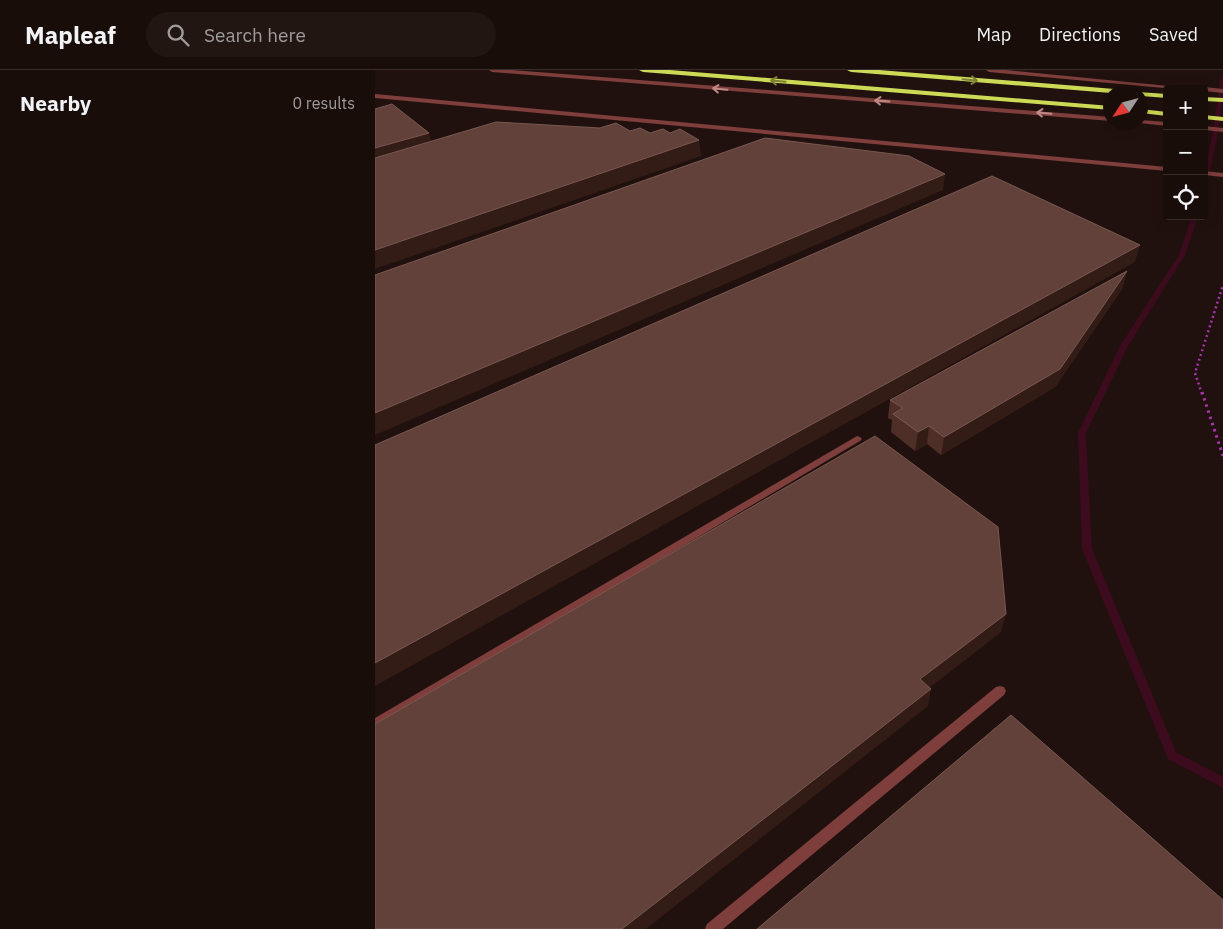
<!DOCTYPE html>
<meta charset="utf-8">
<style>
body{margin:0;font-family:"IBM Plex Sans",sans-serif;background:#221613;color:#f1f3f6}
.controls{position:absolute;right:15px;top:15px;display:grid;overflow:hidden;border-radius:5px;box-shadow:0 2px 12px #0003}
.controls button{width:45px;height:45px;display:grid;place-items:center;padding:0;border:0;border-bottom:1px solid #372d2b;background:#190d0a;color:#f1f3f6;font:25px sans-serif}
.compass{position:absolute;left:728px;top:15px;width:45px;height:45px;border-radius:50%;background:#190d0a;box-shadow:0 2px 12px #0003;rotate:234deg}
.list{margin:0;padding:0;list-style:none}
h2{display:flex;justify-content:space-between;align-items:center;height:65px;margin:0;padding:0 20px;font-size:21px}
h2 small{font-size:16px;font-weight:400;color:#9f9c9c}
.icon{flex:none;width:28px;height:28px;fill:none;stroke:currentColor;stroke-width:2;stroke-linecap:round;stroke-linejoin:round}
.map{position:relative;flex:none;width:848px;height:859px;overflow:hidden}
header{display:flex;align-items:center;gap:30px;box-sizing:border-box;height:70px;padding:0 25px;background:#190d0a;border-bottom:1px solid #372d2b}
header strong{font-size:24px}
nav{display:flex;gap:28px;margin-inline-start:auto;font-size:18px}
.search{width:350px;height:45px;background:#221613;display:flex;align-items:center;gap:12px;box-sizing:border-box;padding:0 18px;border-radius:28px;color:#9f9c9c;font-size:19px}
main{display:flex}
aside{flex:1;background:#190d0a}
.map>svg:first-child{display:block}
</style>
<header>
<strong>Mapleaf</strong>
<div class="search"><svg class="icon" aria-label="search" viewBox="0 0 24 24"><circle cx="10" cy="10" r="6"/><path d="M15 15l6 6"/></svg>Search here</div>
<nav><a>Map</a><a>Directions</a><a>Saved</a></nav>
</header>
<main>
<aside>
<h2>Nearby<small>0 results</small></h2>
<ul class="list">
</ul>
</aside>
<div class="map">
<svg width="848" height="859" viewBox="0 0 848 859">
<rect width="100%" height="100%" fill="#21110e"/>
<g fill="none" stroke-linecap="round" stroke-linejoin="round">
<path fill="#3c0b1d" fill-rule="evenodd" d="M848 6C848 42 841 77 832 113L829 115V101L836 73 846 7Z
M817 146H823L810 185 753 276 711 363 717 479 801 682 848 707V718L793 689 707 479 703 363 745 276 804 185Z"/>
<path stroke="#a733ad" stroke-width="2.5" stroke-dasharray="2 3" stroke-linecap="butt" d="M827 324 820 303 848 215"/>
<path stroke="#a733ad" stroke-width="3" stroke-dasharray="2.5 4" stroke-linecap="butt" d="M827 322 848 386"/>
<path fill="#7e3e3b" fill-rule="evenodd" d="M482 366 485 367 487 369 485 371 0 659V648Z
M625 616 629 617 631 621 629 625 348 859H330L332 854 621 617Z"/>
<path fill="#7e3e3b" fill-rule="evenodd" d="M114 0H137L736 47V51L117 2Z
M611 0H631L824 19H800L614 2Z
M829 17 848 19V23L829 21V19H826Z
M0 24 792 97V101L0 28Z
M766 50 792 52V56L764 53Z
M829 56 848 58V62L829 60Z
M829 101 848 103V107L829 105Z"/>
<path fill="#ccda56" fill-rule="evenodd" d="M264 0H295L736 36V40L268 2Z
M472 0H504L752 20 756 22 736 23 476 2Z
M763 22 792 24V28L766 26V22Z
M829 27 848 28V32L829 31Z
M766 39 792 42V46L766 43Z
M829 45 848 47V51L829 49Z"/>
</g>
<path fill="#4e2f28" d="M752 201 747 219 680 317 566 385 552 374 540 381 516 362 517 350 513 348 515 330Z"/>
<path fill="#341c16" d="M54 63 58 79 0 96V78Z
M324 70 326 86 0 199V180Z
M570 104 568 120 0 365V343Z
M765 175 760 192 0 616V593Z
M752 201 747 219 680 317 566 385 569 367Z
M554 356 552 374 540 381 543 362Z
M631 544 626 562 543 627 545 609Z
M556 619 553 636 271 859H247Z"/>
<path fill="#61413a" stroke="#795851" d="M17 34 54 63 0 78V39Z
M121 52 225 58 241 53 255 61 265 58 275 63 288 59 295 63 305 59 324 70 0 180V88Z
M390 68 534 86 570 104 0 343V205Z
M617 106 765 175 0 593V375Z
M752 201 685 299 569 367 554 356 543 362 518 344 528 338 515 330Z
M500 366 623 457 631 544 545 609 556 619 247 859H0V654Z
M636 645 848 830V859H382Z"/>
<defs><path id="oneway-shaft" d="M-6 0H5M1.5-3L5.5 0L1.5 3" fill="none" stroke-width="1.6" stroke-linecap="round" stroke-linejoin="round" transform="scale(1.25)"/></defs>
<g stroke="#7f8036">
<use href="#oneway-shaft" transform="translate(595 10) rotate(5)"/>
<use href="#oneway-shaft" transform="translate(403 11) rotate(-175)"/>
</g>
<g stroke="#be8a86">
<use href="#oneway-shaft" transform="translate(345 19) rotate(-175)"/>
<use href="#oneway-shaft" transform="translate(507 31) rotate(-176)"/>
<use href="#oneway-shaft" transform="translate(669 43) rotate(-175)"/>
</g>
</svg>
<div class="controls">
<button>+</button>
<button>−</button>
<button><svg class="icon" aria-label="locate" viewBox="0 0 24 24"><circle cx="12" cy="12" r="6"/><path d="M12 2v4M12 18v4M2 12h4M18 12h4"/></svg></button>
</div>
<svg class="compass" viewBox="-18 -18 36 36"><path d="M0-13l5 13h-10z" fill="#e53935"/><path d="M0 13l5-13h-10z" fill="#9f9c9c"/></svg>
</div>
</main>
